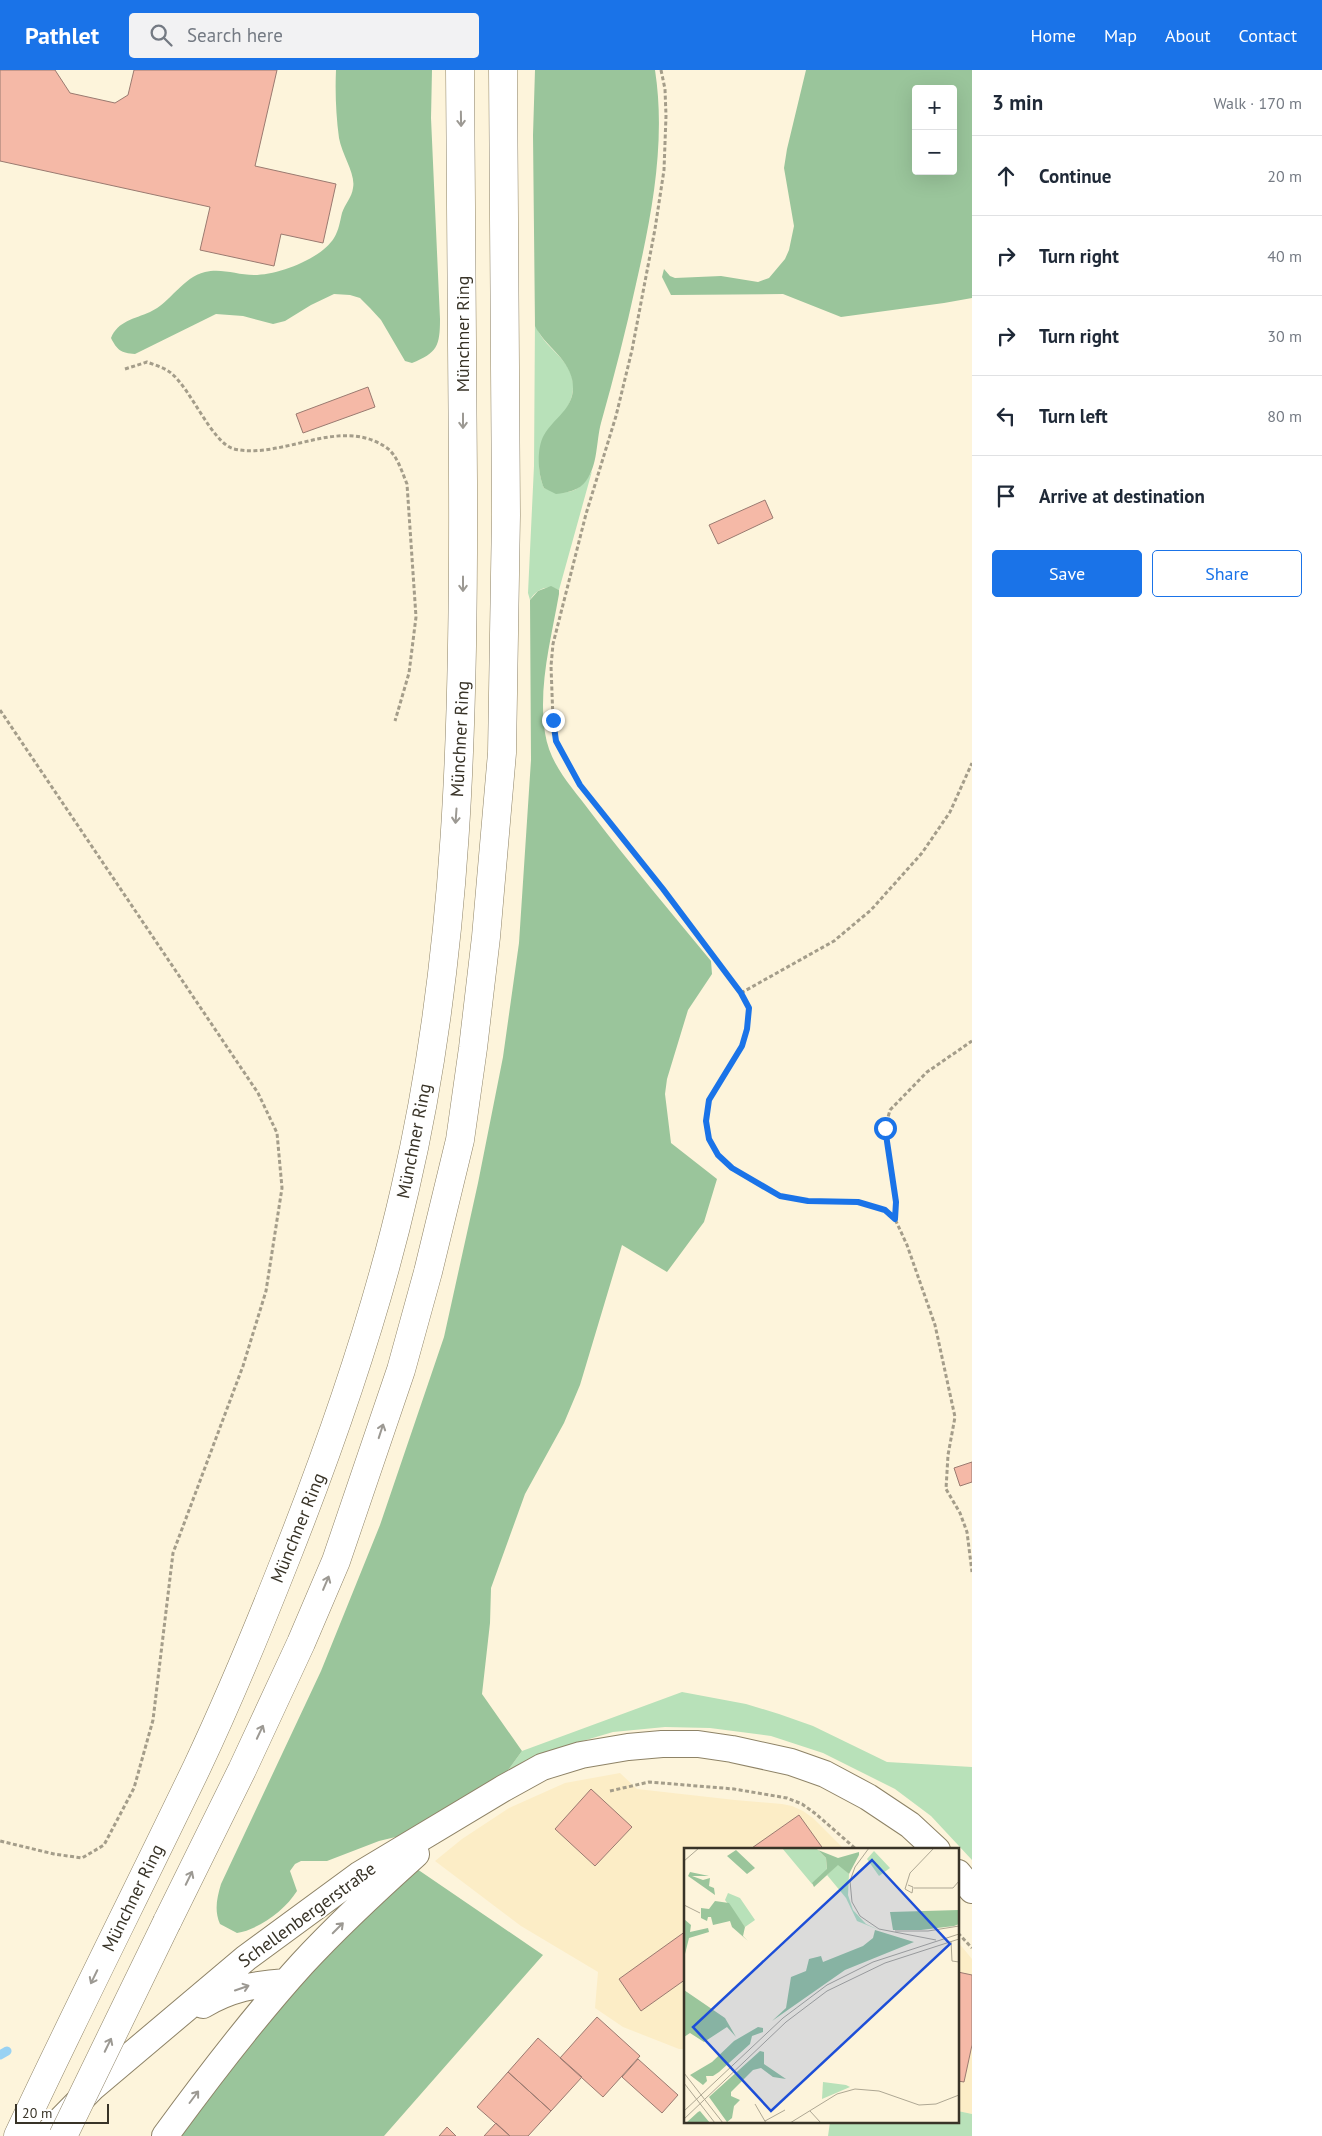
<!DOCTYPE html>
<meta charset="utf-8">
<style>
body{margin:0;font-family:"PT Sans",sans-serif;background:#f2f2f3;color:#1f2937}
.controls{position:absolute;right:15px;top:15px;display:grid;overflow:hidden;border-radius:5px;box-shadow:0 5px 20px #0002}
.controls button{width:45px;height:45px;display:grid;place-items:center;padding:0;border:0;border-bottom:1px solid #e0e1e3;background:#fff;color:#1f2937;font:25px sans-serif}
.scale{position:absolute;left:15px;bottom:12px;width:94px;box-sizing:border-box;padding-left:5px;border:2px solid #383327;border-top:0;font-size:14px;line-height:18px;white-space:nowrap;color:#383327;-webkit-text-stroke:4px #fff;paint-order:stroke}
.stop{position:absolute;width:15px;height:15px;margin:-11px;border:4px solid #1a73e8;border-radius:50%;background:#fff}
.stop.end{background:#1a73e8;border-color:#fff;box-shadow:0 1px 5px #0008}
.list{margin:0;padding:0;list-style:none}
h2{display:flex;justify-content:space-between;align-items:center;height:65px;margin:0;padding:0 20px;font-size:21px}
h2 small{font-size:16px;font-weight:400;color:#747a83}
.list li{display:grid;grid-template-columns:32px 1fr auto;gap:15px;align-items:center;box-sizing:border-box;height:80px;padding:0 20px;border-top:1px solid #e0e1e3}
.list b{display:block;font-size:19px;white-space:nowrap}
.list em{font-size:16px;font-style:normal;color:#747a83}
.actions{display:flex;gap:10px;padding:15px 20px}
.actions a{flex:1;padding:11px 0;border:1px solid #1a73e8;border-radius:5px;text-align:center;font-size:18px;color:#1a73e8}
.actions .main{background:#1a73e8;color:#fff}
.icon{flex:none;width:28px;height:28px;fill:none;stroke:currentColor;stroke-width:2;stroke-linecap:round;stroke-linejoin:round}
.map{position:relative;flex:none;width:972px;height:2066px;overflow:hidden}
header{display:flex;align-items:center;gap:30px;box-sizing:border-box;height:70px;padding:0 25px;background:#1a73e8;color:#fff}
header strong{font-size:24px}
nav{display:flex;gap:28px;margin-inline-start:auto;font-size:18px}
.search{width:350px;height:45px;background:#f2f2f3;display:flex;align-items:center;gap:12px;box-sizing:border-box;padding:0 18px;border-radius:5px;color:#747a83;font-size:19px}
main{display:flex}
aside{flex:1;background:#fff}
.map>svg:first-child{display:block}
</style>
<header>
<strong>Pathlet</strong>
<div class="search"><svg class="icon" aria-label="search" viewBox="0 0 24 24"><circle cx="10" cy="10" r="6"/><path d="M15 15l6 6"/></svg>Search here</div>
<nav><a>Home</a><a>Map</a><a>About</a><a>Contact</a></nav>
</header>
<main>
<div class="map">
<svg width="972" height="2066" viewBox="0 0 972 2066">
<rect width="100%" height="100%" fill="#fdf4db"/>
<path fill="#fcedc6" d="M620 1703 637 1719 735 1730 782 1734 792 1736 803 1741 813 1748 845 1780H686V1979H679L623 1957 595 1938 598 1902 521 1856 435 1791 462 1769 509 1738 565 1713Z
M958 1872 972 1889V2044L958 2041Z"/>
<path fill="#b8e1b9" d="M535 248C536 276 571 285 573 313 574 328 567 341 557 351 554 354 551 356 549 359 538 376 536 400 544 418 567 426 579 424 592 401L559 520C548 514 536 519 530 530L528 523 534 396Z
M682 1622 746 1634 779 1644 813 1656 887 1692 972 1697V1790L931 1746 895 1719 823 1683 771 1666 710 1658 665 1657 613 1662 569 1675 503 1707 522 1681Z
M958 2041 972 2044V2066H828L830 2052H958Z"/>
<path fill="#9ac59b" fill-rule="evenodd" d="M336 0H432L431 48 440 249C440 276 437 283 412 293L405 291 381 250 370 238 360 228 350 225 334 224 311 235 285 251 273 254 243 246 216 244 135 284C121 283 117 280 111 268 118 251 134 249 150 242 170 233 183 207 205 202 222 198 237 205 254 205 278 205 321 189 334 168 339 160 340 151 342 143 345 134 352 127 353 118 356 104 342 85 339 68 336 46 335 22 336 0Z
M535 0H655C666 71 652 144 636 214 626 260 614 307 601 353 596 372 598 395 586 411 580 420 567 423 556 424L544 418C538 405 536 379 544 365 555 346 578 337 572 309 567 287 545 276 535 256L533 65Z
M806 0H972V228L944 233 841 247 783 224 671 225 662 207 664 199 670 206 675 208 721 206 758 212 769 208 785 189 789 180 794 156 784 98 787 79ZM916 19H953V101H916Z
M551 516 559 520V524C551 570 538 616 545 663 550 696 573 718 592 744 630 794 671 842 711 891L712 904 688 940 667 1009 665 1024 671 1073 717 1109 704 1152 667 1202 622 1175 580 1315 564 1353 525 1424 491 1518 490 1553 482 1624 522 1681 503 1707 408 1764 379 1771 327 1791H301L295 1794 290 1801 297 1821C285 1840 260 1859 237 1863L220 1854C214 1840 217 1828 221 1814L321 1601 380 1455 444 1267 478 1113 503 987 519 873 531 690 530 530 538 521Z
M417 1799 543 1885 384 2066H180L250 1970 356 1855Z"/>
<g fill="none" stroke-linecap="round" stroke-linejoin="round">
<path stroke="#99d2f3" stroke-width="9" d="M0 1985 7 1981"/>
</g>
<path fill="#f5b9a7" stroke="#9a7a70" d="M0 0H55L70 23 115 33 128 25 134 0H277L255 96 336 114 323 173 281 164 274 196 200 180 210 137 0 91Z
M368 317 375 337 303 363 296 344Z
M765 430 773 448 718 474 709 455Z
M972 1392V1412L960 1416 954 1398Z
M591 1719 632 1757 595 1796 555 1759Z
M799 1745 824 1780H749Z
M686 1861V1909L641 1941 619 1909Z
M958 1902 972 1905V1975L964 2012 958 2011Z
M597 1947 640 1986 603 2027 560 1988Z
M538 1968 582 2007 551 2041 508 2002Z
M638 1989 678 2025 662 2043 622 2007Z
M508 2002 551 2041 528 2066H510L477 2037Z
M496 2053 510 2066H484Z
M447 2057 456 2066H439Z"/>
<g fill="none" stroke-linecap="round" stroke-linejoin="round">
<defs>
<path id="street" d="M958 1803 972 1820
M203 1935C230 1919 255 1914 286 1912
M45 2066 93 2017 246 1888 359 1805 504 1718 542 1697 581 1685 628 1677 662 1674H698L732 1679 791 1692 825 1704 868 1727 910 1755 937 1780
M165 2066C208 2007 253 1948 302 1894 338 1855 377 1819 416 1784"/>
<path id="primary" d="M167 1852 242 1700 301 1573 336 1491 401 1300 428 1202 460 1070 473 978 486 867 502 683 506 445 503 0
M18 2066C76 1942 138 1820 197 1697 229 1629 258 1559 286 1488 334 1367 376 1246 405 1119 459 887 464 647 463 410 463 274 462 137 460 0"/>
</defs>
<use href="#street" stroke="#8e8367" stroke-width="28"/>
<use href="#primary" stroke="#8e8367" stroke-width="29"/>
<path stroke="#a49d8a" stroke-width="3" stroke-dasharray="4 2.5" stroke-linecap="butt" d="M661 0 665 19 666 46 664 100 655 159 632 280 616 346 586 444 553 574 551 596 553 650 556 671 580 715 663 819 741 923 749 938 747 959 742 976 709 1030 706 1051 709 1069 718 1085 732 1098 780 1126 807 1131 858 1132 885 1139 895 1149 907 1175 935 1255 955 1347 948 1385 946 1419 960 1443 967 1462 972 1502
M125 299 147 292C155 295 165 298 171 303 191 319 212 373 234 379 284 390 340 345 387 378 397 385 402 402 407 414L416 547 409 603 395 651
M0 640 258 1023 277 1063 282 1118 266 1221 243 1296 173 1483 153 1650 134 1718 104 1775 82 1788 54 1784 0 1771
M741 923 834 871 871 840 922 783 950 742 972 693
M895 1149 896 1132 885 1058 890 1040 927 1002 972 971
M610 1721 649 1712 734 1719 787 1728 802 1734 816 1744 857 1780
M958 1863 972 1878"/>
<use href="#street" stroke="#fff" stroke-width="26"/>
<use href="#primary" stroke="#fff" stroke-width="28"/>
<defs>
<path id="primary-bridge" d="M63 2066 167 1852"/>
</defs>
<use href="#primary-bridge" stroke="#8e8367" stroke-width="29" stroke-linecap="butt"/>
<use href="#primary-bridge" stroke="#fff" stroke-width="28"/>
</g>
<defs><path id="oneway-shaft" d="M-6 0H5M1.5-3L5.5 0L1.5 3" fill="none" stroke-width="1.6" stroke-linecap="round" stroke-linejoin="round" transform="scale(1.25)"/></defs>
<g stroke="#9c9993">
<use href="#oneway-shaft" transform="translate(461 49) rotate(89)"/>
<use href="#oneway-shaft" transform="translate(463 351) rotate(90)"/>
<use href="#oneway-shaft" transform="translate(463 514) rotate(90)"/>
<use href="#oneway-shaft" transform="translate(456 746) rotate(94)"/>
<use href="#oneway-shaft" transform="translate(381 1361) rotate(-72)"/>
<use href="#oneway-shaft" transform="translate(326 1513) rotate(-67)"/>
<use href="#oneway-shaft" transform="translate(260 1662) rotate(-65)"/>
<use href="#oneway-shaft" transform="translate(189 1808) rotate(-64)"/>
<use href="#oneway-shaft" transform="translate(338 1858) rotate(-45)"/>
<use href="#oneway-shaft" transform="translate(94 1907) rotate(116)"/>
<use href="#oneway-shaft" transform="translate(242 1918) rotate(-19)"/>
<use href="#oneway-shaft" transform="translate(108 1975) rotate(-64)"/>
<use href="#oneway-shaft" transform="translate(194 2027) rotate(-53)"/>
</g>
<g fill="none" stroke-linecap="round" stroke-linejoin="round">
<path stroke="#1a73e8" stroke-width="6" d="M553 650 556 671 580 715 663 819 741 923 749 938 747 959 742 976 709 1030 706 1051 709 1069 718 1085 732 1098 780 1126 808 1131 858 1132 885 1140 895 1149 896 1132 885 1058"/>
</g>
<g text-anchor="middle" stroke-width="4" stroke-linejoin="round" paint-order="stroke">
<g font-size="18" fill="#383327" stroke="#fff">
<text transform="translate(463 264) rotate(-90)" y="6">Münchner Ring</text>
<text transform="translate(460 669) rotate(-87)" y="6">Münchner Ring</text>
<text transform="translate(414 1071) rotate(-79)" y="6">Münchner Ring</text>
<text transform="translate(298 1458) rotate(-68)" y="6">Münchner Ring</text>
<text transform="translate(133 1828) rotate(-64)" y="6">Münchner Ring</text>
<text transform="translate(307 1845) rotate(-36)" y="6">Schellenbergerstraße</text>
</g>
</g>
<g transform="translate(684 1778)">
<rect width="275" height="275" fill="#fdf4db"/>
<path d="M98 0H132L142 10 143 22 128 36ZM190 3 206 20 195 28 183 11ZM154 16 165 26 164 47 169 62 182 76 195 82 173 73 162 50 143 27ZM44 45 56 50 71 72 61 79 41 52ZM139 234 162 237 166 239 138 251Z" fill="#b8e1b9"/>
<path d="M52 2 71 20 63 26 43 8ZM134 2 154 10 175 4V7L165 26 154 17 130 39 128 35 143 21 142 10ZM6 24 25 28H8L19 32 26 30 25 38 30 40 31 47 4 28ZM31 53 45 55 61 79 59 88 64 93 48 79 46 73 29 77 27 69H24L23 73 17 70V60L25 61ZM275 62V76L270 78 237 82H209L206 64ZM0 71 7 77 6 84 24 80 25 84 5 90 0 110ZM191 82 230 94 161 122 88 173 102 160 107 129 122 123 125 111 137 108 139 114 179 98 189 90ZM0 142 41 170 52 189 43 179 20 194 6 185 0 189ZM74 179 79 180V184L68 188 66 196 35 224 29 228H22L23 233 19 237 6 227 28 214 50 193ZM76 203 80 204V216L102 231 89 229 77 220 69 222 47 244V248L56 252 50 258 48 270 43 274 25 249ZM16 263 26 275H2L14 264Z" fill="#9ac59b"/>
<path fill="none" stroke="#aea793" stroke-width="1" d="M185 0 171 19 166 33 168 54 176 68 195 81 252 92M0 13 15 0M224 37 229 39 228 45 221 41 226 25 250 0M230 40H269L275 33M0 57 16 65M211 83H244L275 78M267 93 268 113 275 114M0 225 39 275M0 235 31 275M71 256 82 275M0 263 99 170 143 137 189 114 275 86M126 263 137 275M0 271 102 174 143 143 201 115 275 91M81 273 101 262M106 275 153 246 171 241 195 243 235 257 252 256 275 247"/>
<path fill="#1d4ed8" fill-opacity="0.15" stroke="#1d4ed8" stroke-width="2.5" d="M188 12 266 96 87 263 9 179Z"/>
<rect width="275" height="275" fill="none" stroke="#383327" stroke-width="2.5"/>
</g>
</svg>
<div class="controls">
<button>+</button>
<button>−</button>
</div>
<div class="scale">20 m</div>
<div class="stop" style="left:885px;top:1058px"></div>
<div class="stop end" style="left:553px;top:650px"></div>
</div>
<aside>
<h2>3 min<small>Walk · 170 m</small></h2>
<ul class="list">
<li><svg class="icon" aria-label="ahead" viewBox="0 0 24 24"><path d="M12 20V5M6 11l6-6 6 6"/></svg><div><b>Continue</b></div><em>20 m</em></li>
<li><svg class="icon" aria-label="right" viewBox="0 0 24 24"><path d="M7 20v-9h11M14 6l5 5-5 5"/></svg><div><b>Turn right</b></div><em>40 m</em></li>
<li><svg class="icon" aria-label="right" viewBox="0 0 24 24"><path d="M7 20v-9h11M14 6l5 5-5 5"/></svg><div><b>Turn right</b></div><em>30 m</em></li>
<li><svg class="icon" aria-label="left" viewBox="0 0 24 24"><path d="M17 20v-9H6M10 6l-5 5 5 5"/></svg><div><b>Turn left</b></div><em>80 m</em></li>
<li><svg class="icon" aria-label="arrive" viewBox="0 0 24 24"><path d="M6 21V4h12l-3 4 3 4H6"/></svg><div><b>Arrive at destination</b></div></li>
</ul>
<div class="actions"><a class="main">Save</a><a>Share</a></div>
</aside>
</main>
